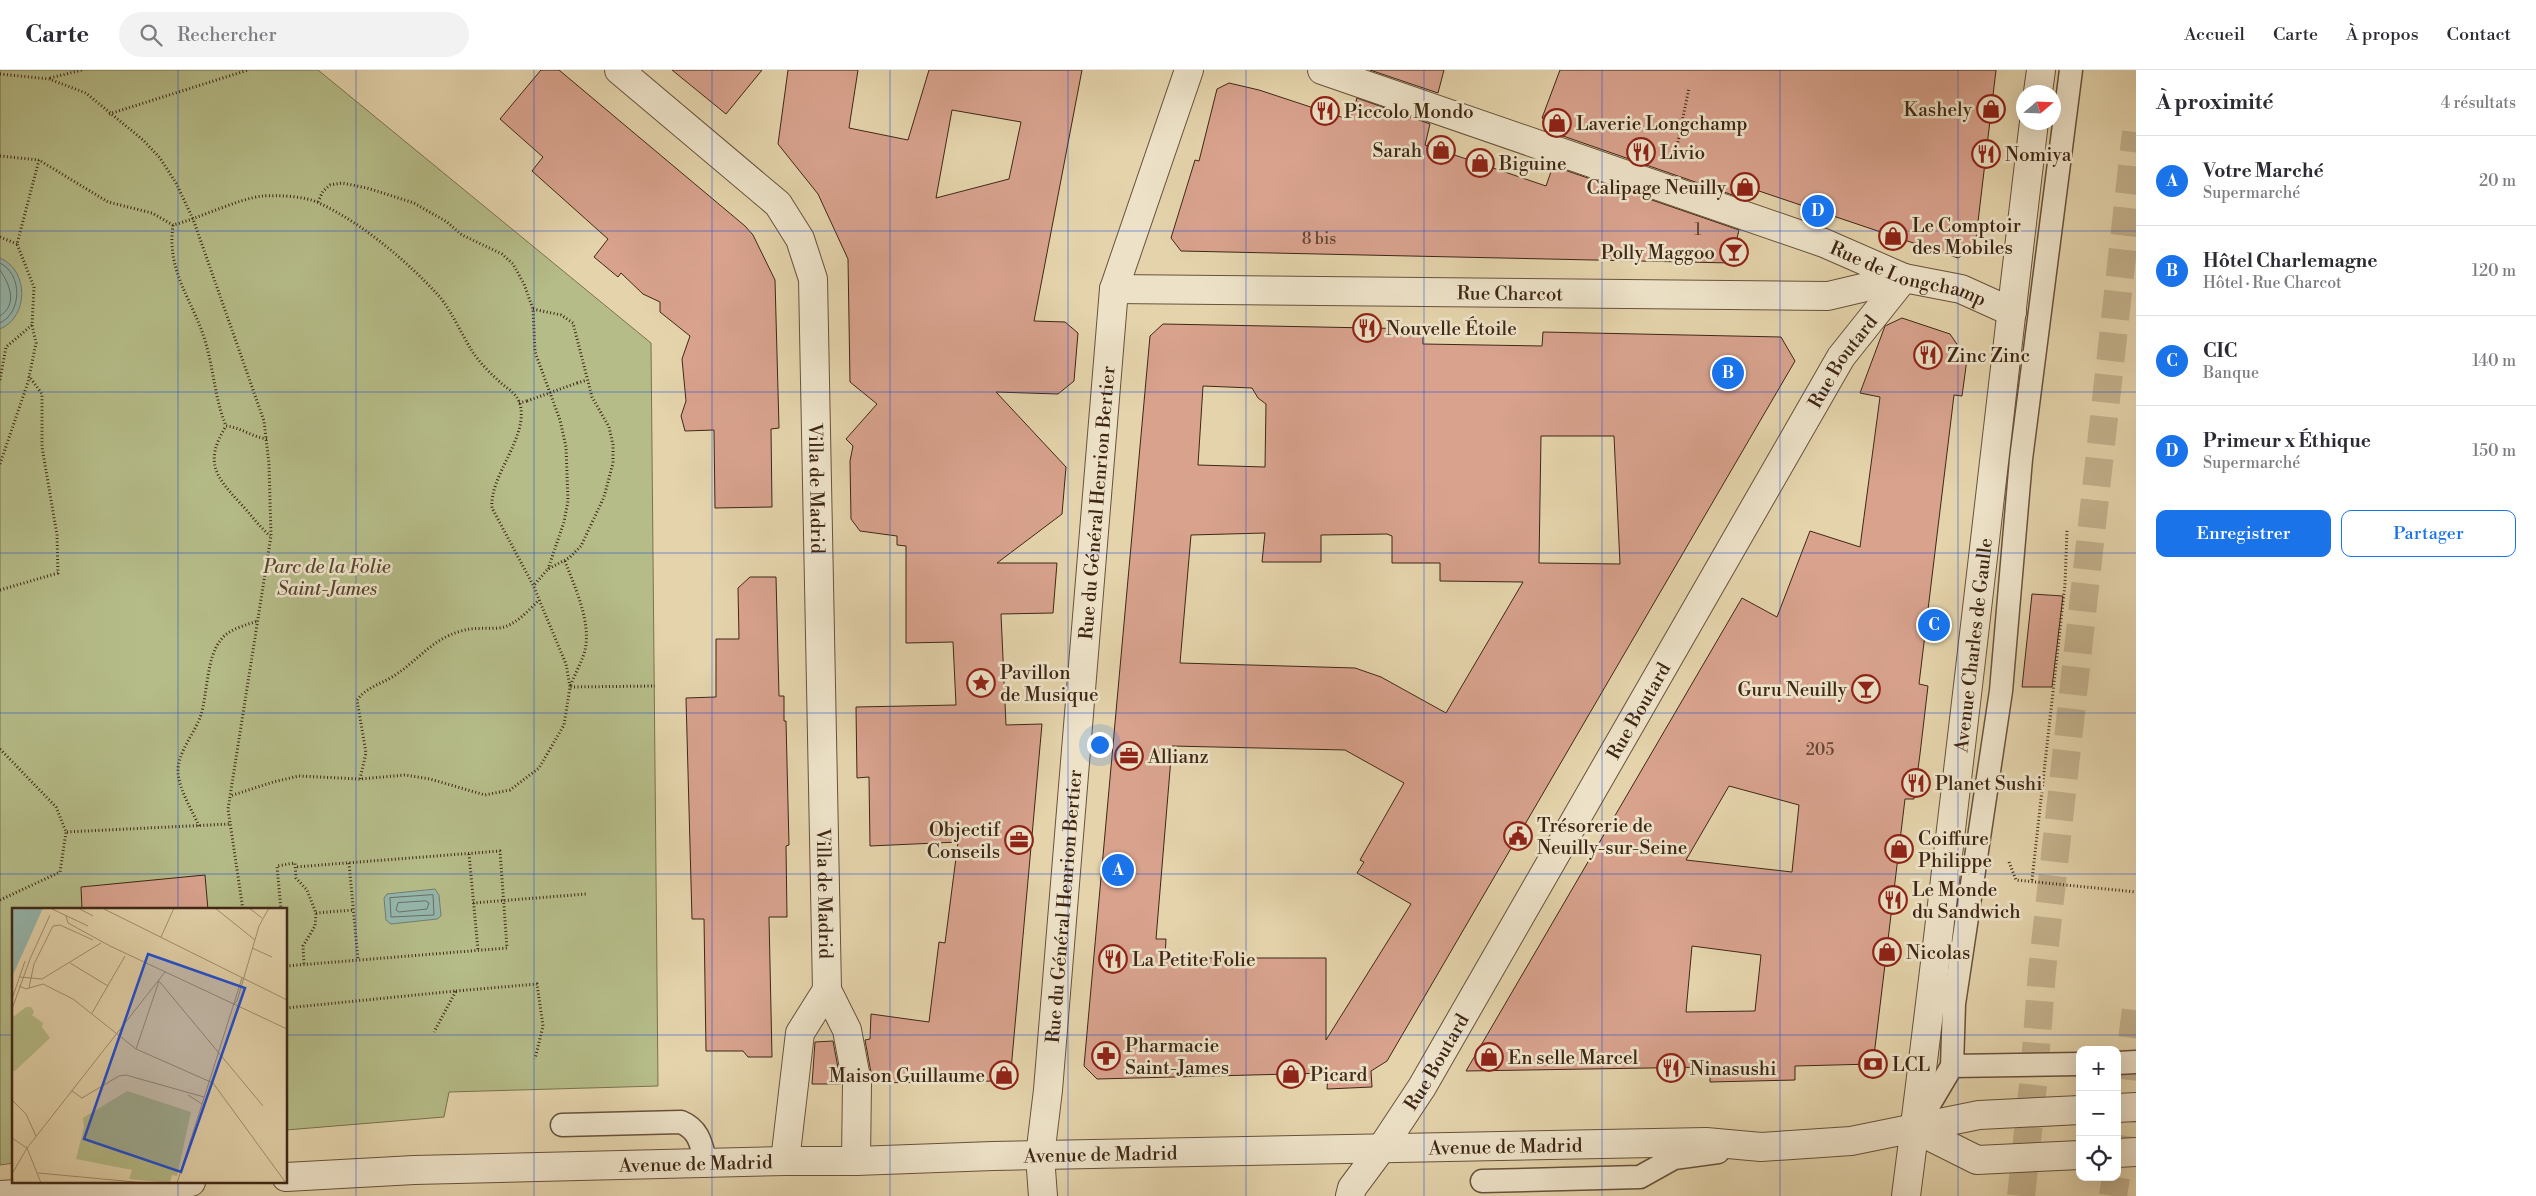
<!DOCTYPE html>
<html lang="fr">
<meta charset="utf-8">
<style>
body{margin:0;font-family:"Libre Bodoni",serif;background:#f2f2f3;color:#2b2b33}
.controls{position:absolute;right:15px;bottom:15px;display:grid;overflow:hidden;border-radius:10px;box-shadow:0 5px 20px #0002}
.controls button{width:45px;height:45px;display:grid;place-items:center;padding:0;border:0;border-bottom:1px solid #e1e1e2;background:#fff;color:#2b2b33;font:25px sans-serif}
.compass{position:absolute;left:2016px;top:15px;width:45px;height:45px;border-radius:50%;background:#fff;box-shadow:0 5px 20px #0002;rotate:71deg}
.you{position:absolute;left:1099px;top:674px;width:18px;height:18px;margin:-12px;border:4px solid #fff;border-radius:50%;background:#1a73e8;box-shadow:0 0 0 8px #1a73e833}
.badge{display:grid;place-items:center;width:32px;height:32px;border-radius:50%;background:#1a73e8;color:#fff;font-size:16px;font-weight:700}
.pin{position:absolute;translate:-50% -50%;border:2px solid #fff;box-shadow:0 1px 5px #0006}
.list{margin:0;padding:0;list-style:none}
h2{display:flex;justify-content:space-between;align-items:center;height:65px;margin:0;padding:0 20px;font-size:21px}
h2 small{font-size:16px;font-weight:400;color:#7c7c81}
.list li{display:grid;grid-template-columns:32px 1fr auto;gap:15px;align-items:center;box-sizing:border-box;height:90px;padding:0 20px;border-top:1px solid #e1e1e2}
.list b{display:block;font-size:19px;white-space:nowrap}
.list p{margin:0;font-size:16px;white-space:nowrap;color:#7c7c81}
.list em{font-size:16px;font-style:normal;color:#7c7c81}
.actions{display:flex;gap:10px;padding:15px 20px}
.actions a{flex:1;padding:11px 0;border:1px solid #1a73e8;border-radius:10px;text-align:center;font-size:18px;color:#1a73e8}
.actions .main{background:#1a73e8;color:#fff}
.icon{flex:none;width:28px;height:28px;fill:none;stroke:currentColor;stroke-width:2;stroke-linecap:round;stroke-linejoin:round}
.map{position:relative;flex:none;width:2136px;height:1126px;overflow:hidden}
header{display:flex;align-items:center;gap:30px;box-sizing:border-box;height:70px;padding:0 25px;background:#fff;border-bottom:1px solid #e1e1e2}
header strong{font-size:24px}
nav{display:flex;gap:28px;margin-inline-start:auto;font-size:18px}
.search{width:350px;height:45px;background:#f2f2f3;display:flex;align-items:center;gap:12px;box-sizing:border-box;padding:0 18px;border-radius:28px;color:#7c7c81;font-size:19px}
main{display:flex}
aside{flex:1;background:#fff}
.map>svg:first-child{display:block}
</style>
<header>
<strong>Carte</strong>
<div class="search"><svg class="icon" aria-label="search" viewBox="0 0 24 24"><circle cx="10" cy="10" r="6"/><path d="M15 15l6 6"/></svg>Rechercher</div>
<nav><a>Accueil</a><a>Carte</a><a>À propos</a><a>Contact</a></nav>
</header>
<main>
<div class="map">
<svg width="2136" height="1126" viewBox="0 0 2136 1126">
<rect width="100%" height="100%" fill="#e4d3ab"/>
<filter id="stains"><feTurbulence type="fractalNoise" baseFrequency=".004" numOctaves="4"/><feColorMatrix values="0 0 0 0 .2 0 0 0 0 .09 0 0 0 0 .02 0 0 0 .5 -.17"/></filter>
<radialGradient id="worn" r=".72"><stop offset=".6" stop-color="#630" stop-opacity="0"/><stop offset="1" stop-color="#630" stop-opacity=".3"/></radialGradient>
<path fill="#b5bc88" stroke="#7a724f" d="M0 0H318L651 273 658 1016 449 1022 444 1047 286 1060V840H14V1093L0 1095Z"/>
<path fill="#95b7ad" stroke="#737d71" d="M0 188C29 200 29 247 0 259Z
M435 819 439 825 441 846 437 849 391 854 386 850 384 828 387 824Z"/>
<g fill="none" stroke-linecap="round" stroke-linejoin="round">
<path stroke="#6a6f62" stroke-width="1" d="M0 193C23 204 22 243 0 253
M0 200C10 215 18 234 0 246
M433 825 434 845 391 847 390 828Z
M426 831 429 833 427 839 399 842 396 840 398 833Z"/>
</g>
<path fill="#d8a28d" stroke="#3f2716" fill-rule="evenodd" d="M541 0H559L745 156 753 165 775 210 779 358 771 359 772 437 715 438 714 360 685 361 681 346 686 331 682 289 690 266 660 242V232L643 224 621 203 618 207 594 187 608 169 532 101 543 87 500 49Z
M672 0H762L726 44Z
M788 0H858L849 58 908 70 929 0H1082L1034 251 1065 252 1078 263 1074 311 1058 324 996 322 1066 397 1062 444 997 493H1057L1053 543 1001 544 1006 655 1042 654 1011 1000 996 1011 873 1013 865 970 870 969 871 944 929 952 939 872 945 873 958 772 870 776 869 707 857 708 856 637 956 635 953 572 906 573V476L897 475V466L860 461 851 449 850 391 853 376 846 369 877 334 850 312 848 189 818 124 778 74ZM952 40 1021 52 1009 109 936 128Z
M1370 0H1444L1438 23Z
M1560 0H1996L1975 177 1958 188 1750 118 1747 130 1563 66 1566 56 1542 48Z
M1229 13 1259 20 1350 50 1357 28 1430 54 1425 75 1546 116 1553 96 1739 160 1731 193 1181 181 1171 168 1195 90 1199 91 1217 19Z
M1902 248 1950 264 1967 289 1962 326 1954 325 1919 614 1928 616 1920 684 1914 729H1905L1873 994 1795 996V1010L1710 1012V997L1466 1001 1742 528 1777 547 1810 461 1860 477 1880 327 1860 323 1885 256ZM1729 716 1799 735 1792 802 1686 790ZM1692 876 1761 885 1755 941 1686 942Z
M1163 254 1423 259V274L1542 276 1543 262 1781 267 1795 291 1387 991 1371 1001 1372 1017 1327 1019 1328 1003 1097 1009 1084 996 1150 266ZM1203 316 1252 318 1258 328 1266 334 1265 397 1198 395ZM1541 366H1614L1620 494 1539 493ZM1265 463 1262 492H1321V465L1387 464 1392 466V493H1440V511L1523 512 1446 643 1381 607 1355 598 1180 593 1191 465ZM1172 676 1345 680 1404 713 1360 790 1364 792 1357 803 1411 834 1326 970V888H1165L1166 869H1156Z
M750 507H776L779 626H784V651H786L789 775 786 776 787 847H769L772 987H748L743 981H706L704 849H692L686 628 716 627V569H739L738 518Z
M2032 524 2063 526 2052 617H2022Z
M205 805 208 840H82L81 817Z
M833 971 841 1014H812L815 972Z"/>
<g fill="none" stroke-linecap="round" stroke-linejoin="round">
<path stroke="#c3b18d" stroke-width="28" stroke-dasharray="28 14" stroke-linecap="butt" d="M2117 1093 2136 938
M2021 1126 2034 1006 2042 901 2136 62
M2113 1126 2116 1107"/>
<defs>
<path id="service" d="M2117 993 2136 992
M1952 996 1954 934 2001 621 2021 389 2071 0
M562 1055 681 1052C700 1060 701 1075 706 1093
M1917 1055 1952 996 2080 994
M1482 1111 1640 1107 1674 1088 1718 1082"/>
<g id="minor">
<path id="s1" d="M619 0 778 134 800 169 813 209 827 920 847 960 857 1013 856 1091"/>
<path id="s2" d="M1322 0 1824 173 1904 208 1961 219 2012 242"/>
<path d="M2038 22 2041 0"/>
<path id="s3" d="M1114 219 1828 226 1904 208"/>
<path d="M785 1091 800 963 827 920"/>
<path id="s4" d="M1043 1126 1040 1086 1048 1020 1114 219 1189 0"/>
<path id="s5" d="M1350 1126 1352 1118 1381 1079 1422 1017 1841 287 1904 208"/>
<path id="s6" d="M1906 1126C1952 769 1991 410 2034 52"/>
</g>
<g id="tertiary">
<path d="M2117 1038 2136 1037"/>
<path d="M1915 1059 1977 1090 2080 1085"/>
<path d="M2117 1083 2136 1082"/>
<path id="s7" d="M286 1107 414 1100 785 1091H856L993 1086 1706 1072 1761 1077 1851 1071 1979 1045 2080 1040"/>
<path d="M0 1125 191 1112"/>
</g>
</defs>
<use href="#service" stroke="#68523b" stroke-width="25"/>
<use href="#minor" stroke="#68523b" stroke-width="30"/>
<use href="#tertiary" stroke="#68523b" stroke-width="30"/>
<path stroke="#3f2716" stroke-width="3" stroke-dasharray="1 2.5" stroke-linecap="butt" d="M0 4 49 9 86 23 143 70 160 88 176 113 193 149 264 351 269 394 271 466 228 739 243 840
M50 8 82 0
M109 44 248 0
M0 86 39 90
M1675 86 1689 18
M318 132 323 121 330 115 342 113 367 118 414 133 447 152 462 165 502 184 513 194 524 214 533 239 535 282 560 350 566 377 568 431 564 452 548 499
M173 155C166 203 194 231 206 274 214 302 215 329 226 356
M0 167 17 174
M533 239 561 245 573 253 592 327 609 357 613 375V393L604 427 581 476 569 488 548 499 534 515
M0 310 6 277 32 255
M577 313 587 310
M519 333 527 331
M267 369C252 367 240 357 226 356 204 392 215 406 241 434 251 445 259 456 270 466
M0 394 28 312 36 273 32 255 34 217 17 174 39 90 108 132 152 143 173 155C200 148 237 129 263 126 278 125 305 126 319 133 362 153 407 191 439 226 451 240 462 265 472 281 479 292 490 303 500 312 507 319 516 322 520 334 529 367 489 406 492 438L533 515 566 594 570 617 564 655 539 698 510 720 485 725 430 709 405 705 360 709 299 706 273 712 230 726
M565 491C575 518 593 555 584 584 580 595 574 606 570 617L655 616
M0 520 58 503 57 465 42 377V324L29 306
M0 679 56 737 66 762 230 754
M360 709 366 683 357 630C367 617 379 615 392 607 417 592 430 570 461 561 474 557 486 559 499 558 515 556 528 541 539 530
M199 756C192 740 179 720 178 702 177 683 195 663 201 645 207 625 207 587 220 571 228 559 244 556 257 551
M469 784 478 880
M2009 792 2016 810 2136 822
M349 793 358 890
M2032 810 2065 514 2067 460
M0 830 60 802 66 762
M473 833 586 824
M281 840 277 796 295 793 296 808 307 820 316 843 315 856 303 876 304 895
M316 843 353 840
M286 896 507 878 500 781 295 797
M456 921 537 914 543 956 535 989
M286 938 456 921 434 962"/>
<use href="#service" stroke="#ede2c8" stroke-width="22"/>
<use href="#minor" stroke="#ede2c8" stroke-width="28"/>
<use href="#tertiary" stroke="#ede2c8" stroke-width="28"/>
<path stroke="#3f2716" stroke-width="3" stroke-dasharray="1 2.5" stroke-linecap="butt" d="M527 331 577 313"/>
</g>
<path fill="none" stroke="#1d4ed8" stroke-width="1" stroke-opacity="0.55" d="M178 0V840M356 0V1126M534 0V1126M712 0V1126M890 0V1126M1068 0V1126M1246 0V1126M1424 0V1126M1602 0V1126M1780 0V1126M1958 0V1126M0 161H2136M0 322H2136M0 483H2136M0 643H2136M0 804H2136M0 965H14M286 965H2136M178 1112V1126"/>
<defs>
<symbol id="shop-ring" viewBox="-11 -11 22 22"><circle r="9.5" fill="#ede2c8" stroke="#8f2418" stroke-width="1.5"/><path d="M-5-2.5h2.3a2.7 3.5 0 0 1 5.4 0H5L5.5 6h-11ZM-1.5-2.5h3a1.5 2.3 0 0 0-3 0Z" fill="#8f2418"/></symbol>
<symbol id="restaurant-ring" viewBox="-11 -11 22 22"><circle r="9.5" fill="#ede2c8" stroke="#8f2418" stroke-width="1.5"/><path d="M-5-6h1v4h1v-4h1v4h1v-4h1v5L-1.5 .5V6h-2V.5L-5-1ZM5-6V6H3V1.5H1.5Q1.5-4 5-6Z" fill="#8f2418"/></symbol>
<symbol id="bar-ring" viewBox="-11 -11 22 22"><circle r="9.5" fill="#ede2c8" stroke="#8f2418" stroke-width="1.5"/><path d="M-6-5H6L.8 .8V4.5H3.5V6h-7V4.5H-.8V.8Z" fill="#8f2418"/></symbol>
<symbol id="sight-ring" viewBox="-11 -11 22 22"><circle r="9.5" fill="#ede2c8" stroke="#8f2418" stroke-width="1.5"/><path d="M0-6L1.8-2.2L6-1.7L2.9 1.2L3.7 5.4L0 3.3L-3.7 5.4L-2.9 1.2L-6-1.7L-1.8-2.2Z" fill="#8f2418"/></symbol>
<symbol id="office-ring" viewBox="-11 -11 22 22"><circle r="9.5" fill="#ede2c8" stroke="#8f2418" stroke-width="1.5"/><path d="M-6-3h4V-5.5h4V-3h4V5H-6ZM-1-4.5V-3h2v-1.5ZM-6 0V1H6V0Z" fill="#8f2418"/></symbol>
<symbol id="civic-ring" viewBox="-11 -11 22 22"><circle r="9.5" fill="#ede2c8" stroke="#8f2418" stroke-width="1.5"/><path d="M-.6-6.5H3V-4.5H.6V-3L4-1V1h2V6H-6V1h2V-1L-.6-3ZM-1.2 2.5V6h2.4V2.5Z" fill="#8f2418"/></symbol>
<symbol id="pharmacy-ring" viewBox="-11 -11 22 22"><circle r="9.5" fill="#ede2c8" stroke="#8f2418" stroke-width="1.5"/><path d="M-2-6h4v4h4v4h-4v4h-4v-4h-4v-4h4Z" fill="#8f2418"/></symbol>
<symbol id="bank-ring" viewBox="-11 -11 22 22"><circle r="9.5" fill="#ede2c8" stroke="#8f2418" stroke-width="1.5"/><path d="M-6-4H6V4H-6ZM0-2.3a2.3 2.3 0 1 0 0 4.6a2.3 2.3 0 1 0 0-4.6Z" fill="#8f2418"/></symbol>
</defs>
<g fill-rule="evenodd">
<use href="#shop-ring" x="1975" y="23" width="32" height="32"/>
<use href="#restaurant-ring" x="1309" y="25" width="32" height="32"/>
<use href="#shop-ring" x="1541" y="37" width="32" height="32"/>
<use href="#shop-ring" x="1425" y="64" width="32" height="32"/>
<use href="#restaurant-ring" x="1625" y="66" width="32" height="32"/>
<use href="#restaurant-ring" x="1970" y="68" width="32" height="32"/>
<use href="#shop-ring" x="1464" y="77" width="32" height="32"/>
<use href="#shop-ring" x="1729" y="101" width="32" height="32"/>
<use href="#shop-ring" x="1877" y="150" width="32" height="32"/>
<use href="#bar-ring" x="1718" y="166" width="32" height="32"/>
<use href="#restaurant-ring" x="1351" y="242" width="32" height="32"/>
<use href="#restaurant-ring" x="1912" y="269" width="32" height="32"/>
<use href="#sight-ring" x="965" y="597" width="32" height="32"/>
<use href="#bar-ring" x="1850" y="603" width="32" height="32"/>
<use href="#office-ring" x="1113" y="670" width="32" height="32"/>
<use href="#restaurant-ring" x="1900" y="697" width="32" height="32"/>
<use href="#civic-ring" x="1502" y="750" width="32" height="32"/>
<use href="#office-ring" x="1003" y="754" width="32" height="32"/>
<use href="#shop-ring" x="1883" y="763" width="32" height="32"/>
<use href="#restaurant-ring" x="1877" y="814" width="32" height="32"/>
<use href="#shop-ring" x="1871" y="866" width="32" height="32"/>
<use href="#restaurant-ring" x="1097" y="873" width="32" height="32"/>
<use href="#pharmacy-ring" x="1090" y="970" width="32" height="32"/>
<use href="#shop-ring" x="1473" y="971" width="32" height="32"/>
<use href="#bank-ring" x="1857" y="978" width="32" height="32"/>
<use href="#restaurant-ring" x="1655" y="982" width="32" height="32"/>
<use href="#shop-ring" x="1275" y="988" width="32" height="32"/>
<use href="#shop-ring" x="988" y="989" width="32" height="32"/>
</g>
<g text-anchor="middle" stroke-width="5" stroke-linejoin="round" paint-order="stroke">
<g font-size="16" fill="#654634">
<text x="1698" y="165">1</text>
<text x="1319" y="174">8 bis</text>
<text x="1820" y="685">205</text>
</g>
<g font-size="19" fill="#3f2716" stroke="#ede2c8" text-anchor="start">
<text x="1972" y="46" text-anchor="end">Kashely</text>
<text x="1344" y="48">Piccolo Mondo</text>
<text x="1576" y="60">Laverie Longchamp</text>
<text x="1422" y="87" text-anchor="end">Sarah</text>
<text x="1660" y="89">Livio</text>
<text x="2005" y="91">Nomiya</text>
<text x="1499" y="100">Biguine</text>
<text x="1726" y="124" text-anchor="end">Calipage Neuilly</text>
<text x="1912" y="162">Le Comptoir<tspan x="1912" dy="22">des Mobiles</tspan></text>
<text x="1715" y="189" text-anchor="end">Polly Maggoo</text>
<text x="1386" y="265">Nouvelle Étoile</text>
<text x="1947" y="292">Zinc Zinc</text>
<text x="1000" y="609">Pavillon<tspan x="1000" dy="22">de Musique</tspan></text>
<text x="1847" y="626" text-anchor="end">Guru Neuilly</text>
<text x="1148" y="693">Allianz</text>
<text x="1935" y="720">Planet Sushi</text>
<text x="1537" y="762">Trésorerie de<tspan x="1537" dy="22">Neuilly-sur-Seine</tspan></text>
<text x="1000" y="766" text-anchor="end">Objectif<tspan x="1000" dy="22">Conseils</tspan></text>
<text x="1918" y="775">Coiffure<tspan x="1918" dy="22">Philippe</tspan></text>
<text x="1912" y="826">Le Monde<tspan x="1912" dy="22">du Sandwich</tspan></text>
<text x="1906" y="889">Nicolas</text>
<text x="1132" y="896">La Petite Folie</text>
<text x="1125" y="982">Pharmacie<tspan x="1125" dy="22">Saint-James</tspan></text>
<text x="1508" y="994">En selle Marcel</text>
<text x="1892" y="1001">LCL</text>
<text x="1690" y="1005">Ninasushi</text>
<text x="1310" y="1011">Picard</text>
<text x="985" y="1012" text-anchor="end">Maison Guillaume</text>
</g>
<g font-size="19" fill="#3f2716" stroke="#ede2c8">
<text dy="7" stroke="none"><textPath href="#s2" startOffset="621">Rue de Longchamp</textPath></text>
<text dy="7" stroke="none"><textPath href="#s3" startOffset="396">Rue Charcot</textPath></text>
<text dy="7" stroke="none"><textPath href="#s5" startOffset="970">Rue Boutard</textPath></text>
<text dy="7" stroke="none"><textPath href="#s1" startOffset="501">Villa de Madrid</textPath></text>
<text dy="7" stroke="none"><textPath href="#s4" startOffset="696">Rue du Général Henrion Bertier</textPath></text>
<text dy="7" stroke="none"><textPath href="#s6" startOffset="555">Avenue Charles de Gaulle</textPath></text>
<text dy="7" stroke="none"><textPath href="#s5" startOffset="565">Rue Boutard</textPath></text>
<text dy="7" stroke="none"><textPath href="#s1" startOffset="906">Villa de Madrid</textPath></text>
<text dy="7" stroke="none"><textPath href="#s4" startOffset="291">Rue du Général Henrion Bertier</textPath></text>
<text dy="7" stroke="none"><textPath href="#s5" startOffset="160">Rue Boutard</textPath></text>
<text dy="7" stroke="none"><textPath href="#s7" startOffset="1220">Avenue de Madrid</textPath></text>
<text dy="7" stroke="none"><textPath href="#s7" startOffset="815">Avenue de Madrid</textPath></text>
<text dy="7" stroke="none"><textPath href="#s7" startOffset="410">Avenue de Madrid</textPath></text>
</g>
<g font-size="19" font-style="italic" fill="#57452d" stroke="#ede2c8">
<text x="327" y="503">Parc de la Folie<tspan x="327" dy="22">Saint-James</tspan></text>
</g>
</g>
<g transform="translate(12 838)">
<rect width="275" height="275" fill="#e4d3ab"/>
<path d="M14 99H19L22 104 20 107 31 115 30 119 38 130 3 163 0 162V110ZM115 183 179 204 165 268 160 267 158 275 117 271 120 262 64 251 72 219 71 210Z" fill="#b5bc88"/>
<path d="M0 0H31L0 69Z" fill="#95b7ad"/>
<path fill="none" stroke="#a28e6f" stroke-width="1" d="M38 0 76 18M66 0 81 8M203 0 243 32M237 0 250 10M92 1 275 92M54 8 56 15 98 38 275 121M149 29 162 0M240 40 260 49M58 55 96 78M8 69 30 71 89 35M147 73 251 198M7 78 14 81 31 76 61 91 124 141 201 175 274 275M17 80 22 56 41 18 48 17 81 32M0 91 13 53M221 97 225 93 247 18 257 0M0 101 18 51 38 7M80 105 113 48M124 141 147 73M60 183 70 190 107 168 114 167 192 189M176 187 190 196M0 192 14 206 24 228M0 230 15 240M15 240 29 275M26 265 134 275M0 266 15 240 153 64M165 275 230 70"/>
<path fill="#1d4ed8" fill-opacity="0.15" stroke="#1d4ed8" stroke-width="2.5" d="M136 46 233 80 169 264 72 231Z"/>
<rect width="275" height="275" fill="none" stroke="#3f2716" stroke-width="2.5"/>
</g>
<rect width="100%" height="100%" filter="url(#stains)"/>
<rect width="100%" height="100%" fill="url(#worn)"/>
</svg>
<div class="controls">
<button>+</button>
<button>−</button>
<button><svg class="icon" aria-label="locate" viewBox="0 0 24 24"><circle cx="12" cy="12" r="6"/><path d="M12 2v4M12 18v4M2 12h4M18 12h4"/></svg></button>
</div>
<svg class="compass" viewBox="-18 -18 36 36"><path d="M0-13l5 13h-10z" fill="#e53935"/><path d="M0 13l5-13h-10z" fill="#7c7c81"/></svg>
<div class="you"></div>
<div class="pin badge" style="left:1118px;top:800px">A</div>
<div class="pin badge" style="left:1728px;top:303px">B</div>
<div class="pin badge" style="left:1934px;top:555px">C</div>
<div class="pin badge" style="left:1818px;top:141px">D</div>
</div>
<aside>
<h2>À proximité<small>4 résultats</small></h2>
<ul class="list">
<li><span class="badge">A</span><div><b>Votre Marché</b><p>Supermarché</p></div><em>20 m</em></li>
<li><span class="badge">B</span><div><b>Hôtel Charlemagne</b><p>Hôtel · Rue Charcot</p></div><em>120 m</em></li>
<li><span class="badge">C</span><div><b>CIC</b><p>Banque</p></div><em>140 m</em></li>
<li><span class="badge">D</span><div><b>Primeur x Éthique</b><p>Supermarché</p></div><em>150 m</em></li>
</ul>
<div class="actions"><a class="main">Enregistrer</a><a>Partager</a></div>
</aside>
</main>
